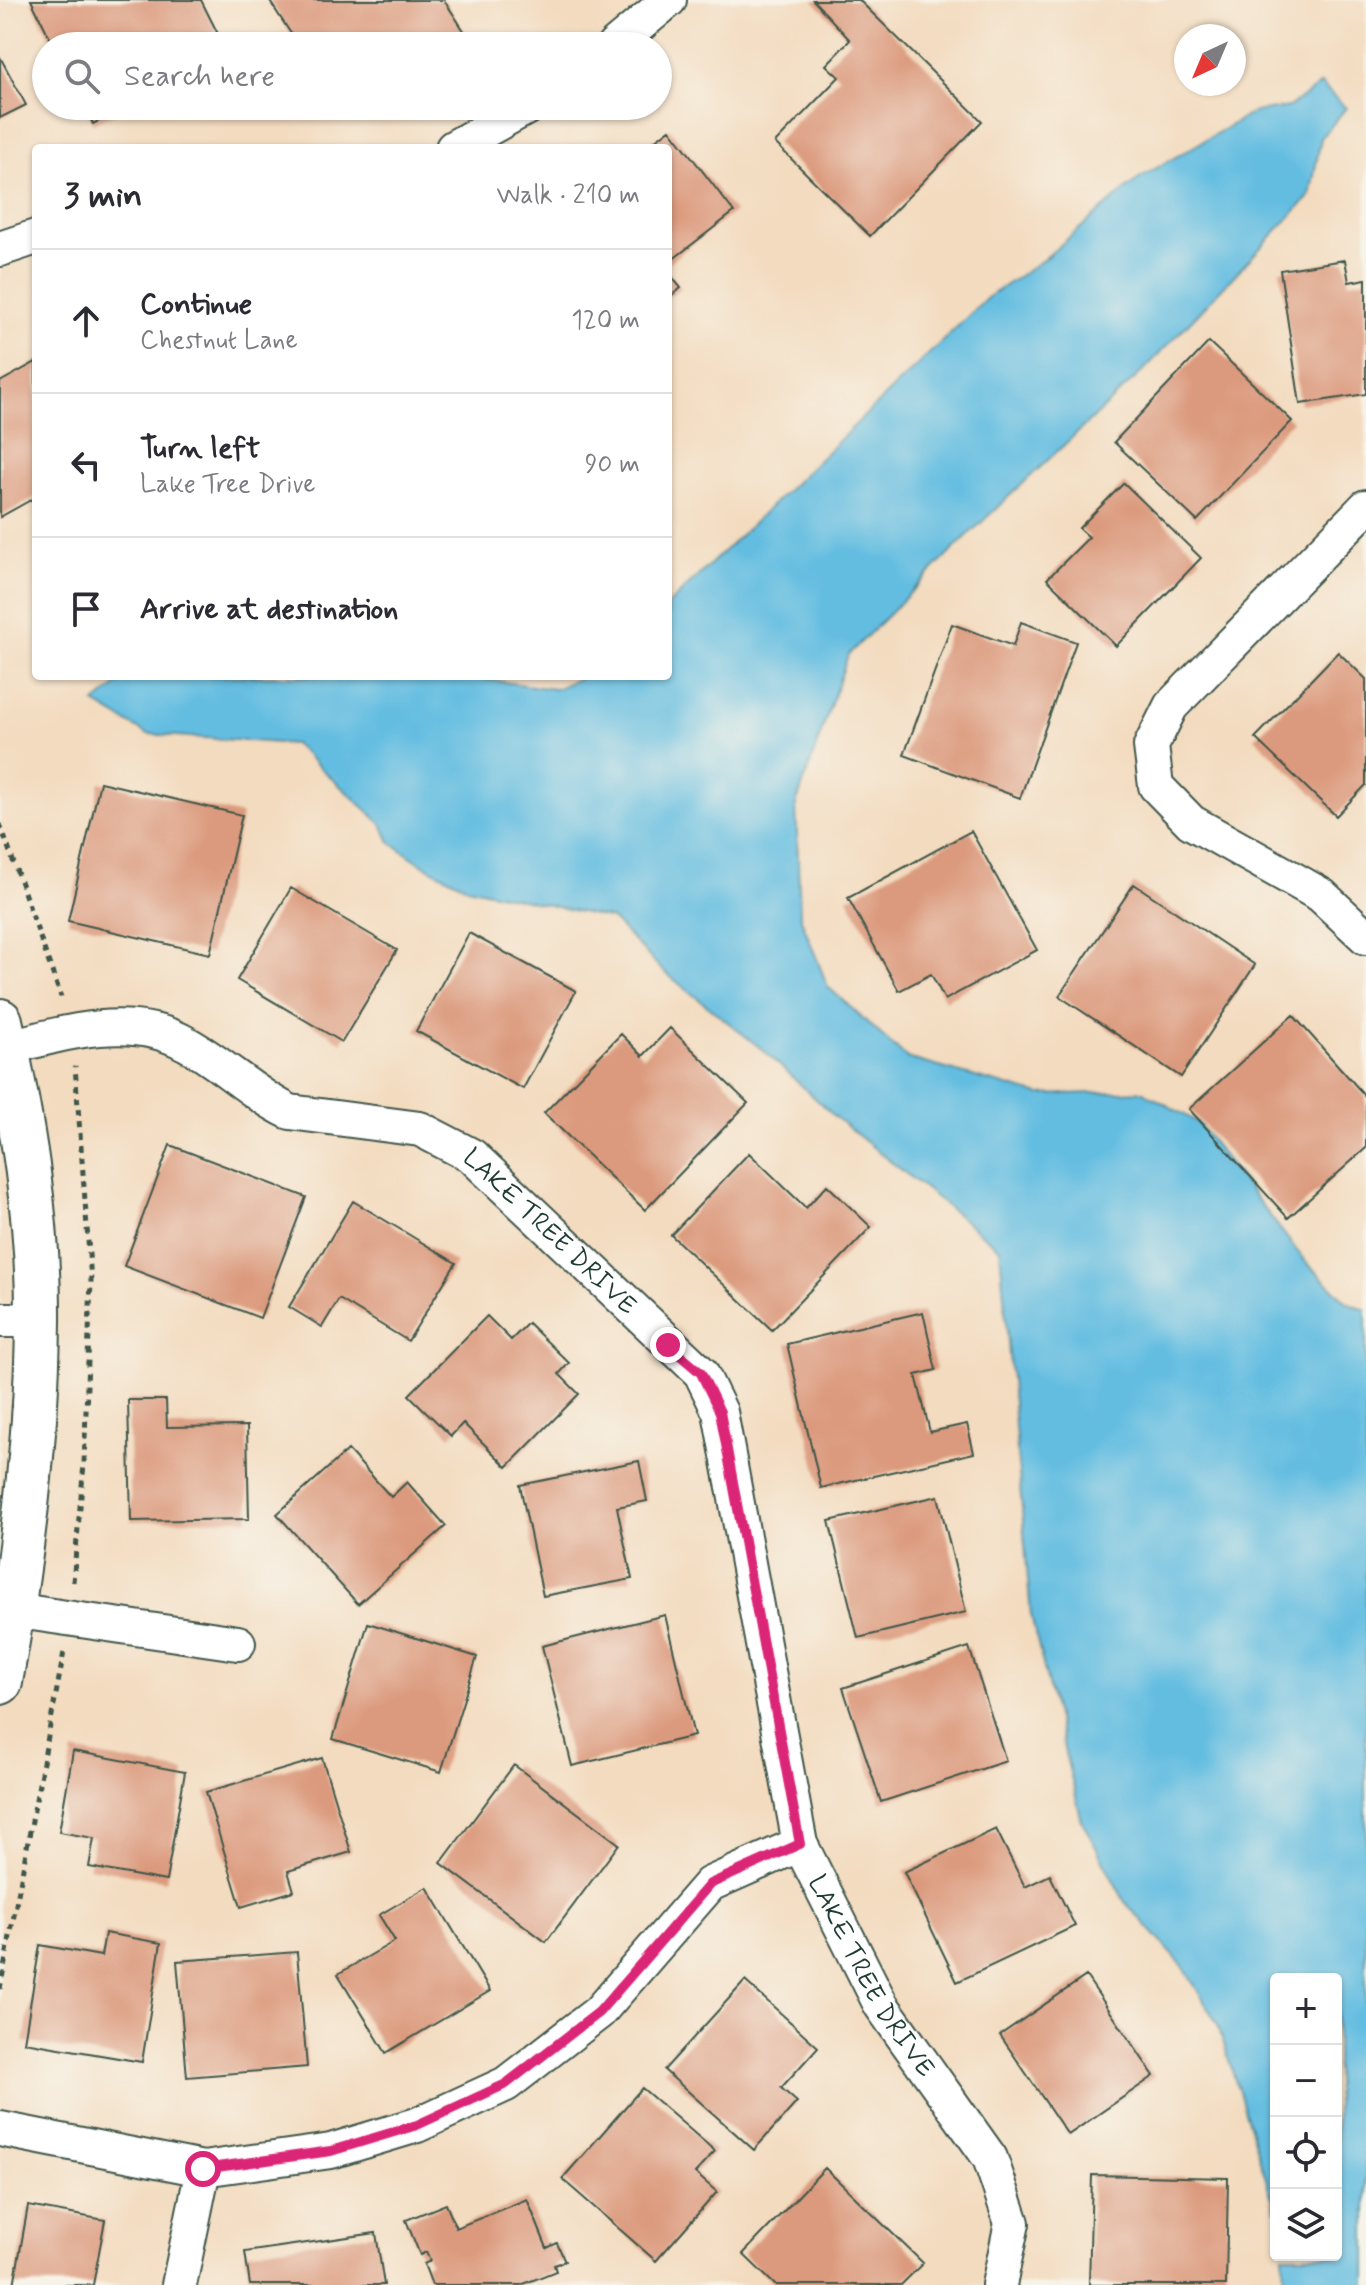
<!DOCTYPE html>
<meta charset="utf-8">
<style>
body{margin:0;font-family:Mynerve,sans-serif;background:#f7f7f7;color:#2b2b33}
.controls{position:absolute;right:24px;bottom:24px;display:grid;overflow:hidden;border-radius:8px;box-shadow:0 2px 6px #0004}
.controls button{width:72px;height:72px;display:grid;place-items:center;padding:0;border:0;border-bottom:2px solid #e1e1e2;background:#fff;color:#2b2b33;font:40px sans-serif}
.compass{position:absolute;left:1174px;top:24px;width:72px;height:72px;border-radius:50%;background:#fff;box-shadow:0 2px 6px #0004;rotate:224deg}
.stop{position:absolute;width:24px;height:24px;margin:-18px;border:6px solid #db2777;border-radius:50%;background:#fff}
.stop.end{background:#db2777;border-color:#fff;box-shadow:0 2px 8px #0008}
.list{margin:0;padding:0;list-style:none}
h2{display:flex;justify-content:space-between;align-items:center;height:104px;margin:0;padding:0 32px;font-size:34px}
h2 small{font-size:26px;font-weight:400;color:#7c7c81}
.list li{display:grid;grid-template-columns:52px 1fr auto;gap:24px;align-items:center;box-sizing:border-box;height:144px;padding:0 32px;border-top:2px solid #e1e1e2}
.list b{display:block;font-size:30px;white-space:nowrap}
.list p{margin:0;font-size:26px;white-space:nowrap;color:#7c7c81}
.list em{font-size:26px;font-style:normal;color:#7c7c81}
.icon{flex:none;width:44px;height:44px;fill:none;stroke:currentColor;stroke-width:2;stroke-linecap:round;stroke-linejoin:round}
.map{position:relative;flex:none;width:1366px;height:2285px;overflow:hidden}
.search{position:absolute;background:#fff;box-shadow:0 2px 6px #0004;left:32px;top:32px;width:640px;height:88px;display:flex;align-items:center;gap:20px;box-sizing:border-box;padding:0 28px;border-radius:44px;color:#7c7c81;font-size:30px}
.panel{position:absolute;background:#fff;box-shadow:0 2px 6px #0004;left:32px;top:144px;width:640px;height:536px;border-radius:8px}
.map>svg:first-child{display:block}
</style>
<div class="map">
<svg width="1366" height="2285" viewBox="0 0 1366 2285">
<rect width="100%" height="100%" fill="#f7f3e8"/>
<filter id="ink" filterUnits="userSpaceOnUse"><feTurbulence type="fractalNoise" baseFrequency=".0125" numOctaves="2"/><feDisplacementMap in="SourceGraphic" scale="16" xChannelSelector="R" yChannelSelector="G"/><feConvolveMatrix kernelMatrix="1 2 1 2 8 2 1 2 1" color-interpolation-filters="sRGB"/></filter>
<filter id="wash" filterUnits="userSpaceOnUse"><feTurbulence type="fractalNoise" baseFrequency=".006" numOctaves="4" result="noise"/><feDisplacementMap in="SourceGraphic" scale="32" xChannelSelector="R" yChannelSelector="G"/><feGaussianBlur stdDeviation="1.8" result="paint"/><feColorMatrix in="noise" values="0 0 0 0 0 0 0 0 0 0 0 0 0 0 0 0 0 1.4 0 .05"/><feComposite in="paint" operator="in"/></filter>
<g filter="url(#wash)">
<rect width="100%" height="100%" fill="#f3dbbf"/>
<path fill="#63bde1" stroke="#417d8a" stroke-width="2" d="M1321 84 1346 108 1321 138 1310 196 1144 370 969 534 848 655 796 805 800 916 828 987 907 1058 1040 1095 1142 1091 1197 1122 1305 1261 1347 1302 1366 1310V2285H1284L1283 2255H1336V1979H1276V2211L1218 2025 1183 1966 1125 1902 1082 1821 1031 1616 1000 1249 834 1116 763 1050 662 970 612 919 467 887 425 866 390 842 382 824 294 744 147 734 95 703 128 676H461L555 689 583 676H668V605L987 298 1044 259 1139 178 1254 112 1289 107Z"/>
<g id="blocks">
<path fill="#db9a7d" d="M31 0H201L224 46H54Z
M269 0H444L468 37 455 46H404L402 42 395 46H299Z
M813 0H859L982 121 870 236 775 143 839 77 826 65 850 40Z
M0 57 26 105 0 118Z
M84 106H129L93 124Z
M670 129 734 212 668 263V148H645Z
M1345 260 1349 282 1366 279V394L1300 404 1280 270Z
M668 272 681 288 668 298Z
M1209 342 1292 421 1197 521 1114 442Z
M36 362V497L0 517V382Z
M1124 483 1201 558 1116 646 1047 579 1089 537 1079 528Z
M1021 622 1076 642 1020 798 904 755 952 624 1013 646Z
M1338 652 1366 679V785L1336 816 1255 738Z
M100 782 242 815 210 954 68 921Z
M971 831 1037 950 945 1000 931 974 899 991 848 898Z
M1134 884 1255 965 1181 1077 1059 996Z
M291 888 397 950 342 1042 237 980Z
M469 933 576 991 523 1089 416 1031Z
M1293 1015 1366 1097V1148L1288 1218 1189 1109Z
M670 1028 748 1103 645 1210 544 1113 621 1034 643 1056Z
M170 1145 306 1197 260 1318 124 1266Z
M749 1153 806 1208 827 1185 871 1227 772 1330 671 1235Z
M353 1201 456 1263 408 1341 339 1299 322 1327 289 1307Z
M923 1312 936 1370 916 1375 930 1432 967 1424 974 1453 821 1488 787 1344Z
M487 1316 511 1340 528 1323 569 1363 559 1374 579 1394 507 1467 463 1423 451 1436 409 1395Z
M128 1400H166L167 1427 247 1426 249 1519 131 1521Z
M348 1450 391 1497 407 1482 446 1526 358 1604 277 1514Z
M639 1461 647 1501 617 1507 632 1579 543 1596 520 1485Z
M938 1496 966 1612 858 1638 829 1521Z
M665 1615 694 1736 572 1766 542 1646Z
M368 1623 477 1657 441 1772 333 1739Z
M969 1647 1006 1761 881 1802 843 1688Z
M73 1751 185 1772 166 1881 89 1867 94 1838 59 1832Z
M322 1758 351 1852 288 1871 294 1891 241 1907 206 1792Z
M514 1765 619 1844 546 1942 441 1863Z
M996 1829 1025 1887 1050 1875 1075 1926 957 1982 904 1872Z
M427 1887 490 1991 386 2053 338 1974 395 1941 379 1915Z
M105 1933 161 1943 142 2062 24 2042 40 1945 101 1956Z
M297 1952 307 2067 187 2077 177 1961Z
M1086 1976 1154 2076 1068 2135 1000 2035Z
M745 1981 818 2047 781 2088 797 2102 754 2150 664 2070Z
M642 2088 715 2151 695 2173 717 2192 656 2261 562 2179Z
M825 2168 923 2263 901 2285H775L743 2254Z
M1092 2175 1228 2178 1226 2285H1089Z
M527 2199 547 2248 557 2243 565 2261 554 2265 556 2271 521 2285H432L424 2264 430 2261 426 2252 420 2255 406 2220 446 2204 456 2228Z
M28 2206 105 2220 93 2285H14Z
M376 2233 384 2285H250L245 2252Z"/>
</g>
</g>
<g filter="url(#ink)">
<use href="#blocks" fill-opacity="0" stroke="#3f5549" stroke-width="2"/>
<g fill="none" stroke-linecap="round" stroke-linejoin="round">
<defs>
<g id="minor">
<path d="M614 46 669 0"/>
<path d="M453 148 529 106"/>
<path d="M0 249 36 237"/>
<path d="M1366 507 1171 706 1151 746 1156 786 1191 822 1321 895 1366 937"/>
<path id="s1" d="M0 1050C58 1034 131 1011 187 1044 223 1064 253 1094 290 1112L420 1129 472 1156 701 1373 720 1412 800 1844 881 2005 990 2158 1012 2223 999 2285"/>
<path d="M0 1320H38"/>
<path d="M12 1610 238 1643"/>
<path d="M0 2129 203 2169 331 2151 417 2125 506 2084 599 2012 710 1884 800 1844"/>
<path d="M179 2285 203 2169"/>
</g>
<path id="tertiary" d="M0 1021C22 1119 39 1220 38 1321 37 1442 21 1564 0 1682"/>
</defs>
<use href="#minor" stroke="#3f5549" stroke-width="38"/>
<use href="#tertiary" stroke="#3f5549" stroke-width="48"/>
<path stroke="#3f5549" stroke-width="5" stroke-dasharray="6 6" stroke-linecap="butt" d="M0 824 61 997
M73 1582 84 1464 91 1281 75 1066
M0 1989 64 1652"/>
<use href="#minor" stroke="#fff" stroke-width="34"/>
<use href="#tertiary" stroke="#fff" stroke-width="44"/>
</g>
</g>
<g fill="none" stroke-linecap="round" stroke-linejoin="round" filter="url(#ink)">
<path stroke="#db2777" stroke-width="10" d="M203 2169 331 2151 417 2125 506 2084 599 2012 710 1884 800 1844 720 1412 701 1373 668 1345"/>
</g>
<g text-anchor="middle" stroke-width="7" stroke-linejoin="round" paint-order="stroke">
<g font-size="26" fill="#1f3d34" stroke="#f7f3e8">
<text dy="9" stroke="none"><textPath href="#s1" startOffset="614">LAKE TREE DRIVE</textPath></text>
<text dy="9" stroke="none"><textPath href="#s1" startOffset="1454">LAKE TREE DRIVE</textPath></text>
</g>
</g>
</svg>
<div class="controls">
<button>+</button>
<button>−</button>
<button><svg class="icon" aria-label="locate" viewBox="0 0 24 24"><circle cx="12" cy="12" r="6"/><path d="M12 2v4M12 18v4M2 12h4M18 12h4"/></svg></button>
<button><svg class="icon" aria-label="layers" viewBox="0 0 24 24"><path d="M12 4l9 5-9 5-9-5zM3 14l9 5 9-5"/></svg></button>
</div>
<svg class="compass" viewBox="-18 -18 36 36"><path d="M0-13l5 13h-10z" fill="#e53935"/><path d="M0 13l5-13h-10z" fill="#7c7c81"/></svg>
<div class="stop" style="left:203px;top:2169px"></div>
<div class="stop end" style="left:668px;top:1345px"></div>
<div class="search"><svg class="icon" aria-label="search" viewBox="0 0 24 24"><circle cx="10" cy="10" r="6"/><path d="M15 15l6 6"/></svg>Search here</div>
<section class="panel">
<h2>3 min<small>Walk · 210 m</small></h2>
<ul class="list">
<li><svg class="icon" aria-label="ahead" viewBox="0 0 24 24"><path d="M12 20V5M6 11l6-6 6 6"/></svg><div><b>Continue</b><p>Chestnut Lane</p></div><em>120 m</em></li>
<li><svg class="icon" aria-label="left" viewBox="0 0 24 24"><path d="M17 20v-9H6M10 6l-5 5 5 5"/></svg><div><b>Turn left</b><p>Lake Tree Drive</p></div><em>90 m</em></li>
<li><svg class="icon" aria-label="arrive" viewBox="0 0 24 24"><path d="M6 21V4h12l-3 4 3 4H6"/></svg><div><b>Arrive at destination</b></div></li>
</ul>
</section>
</div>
